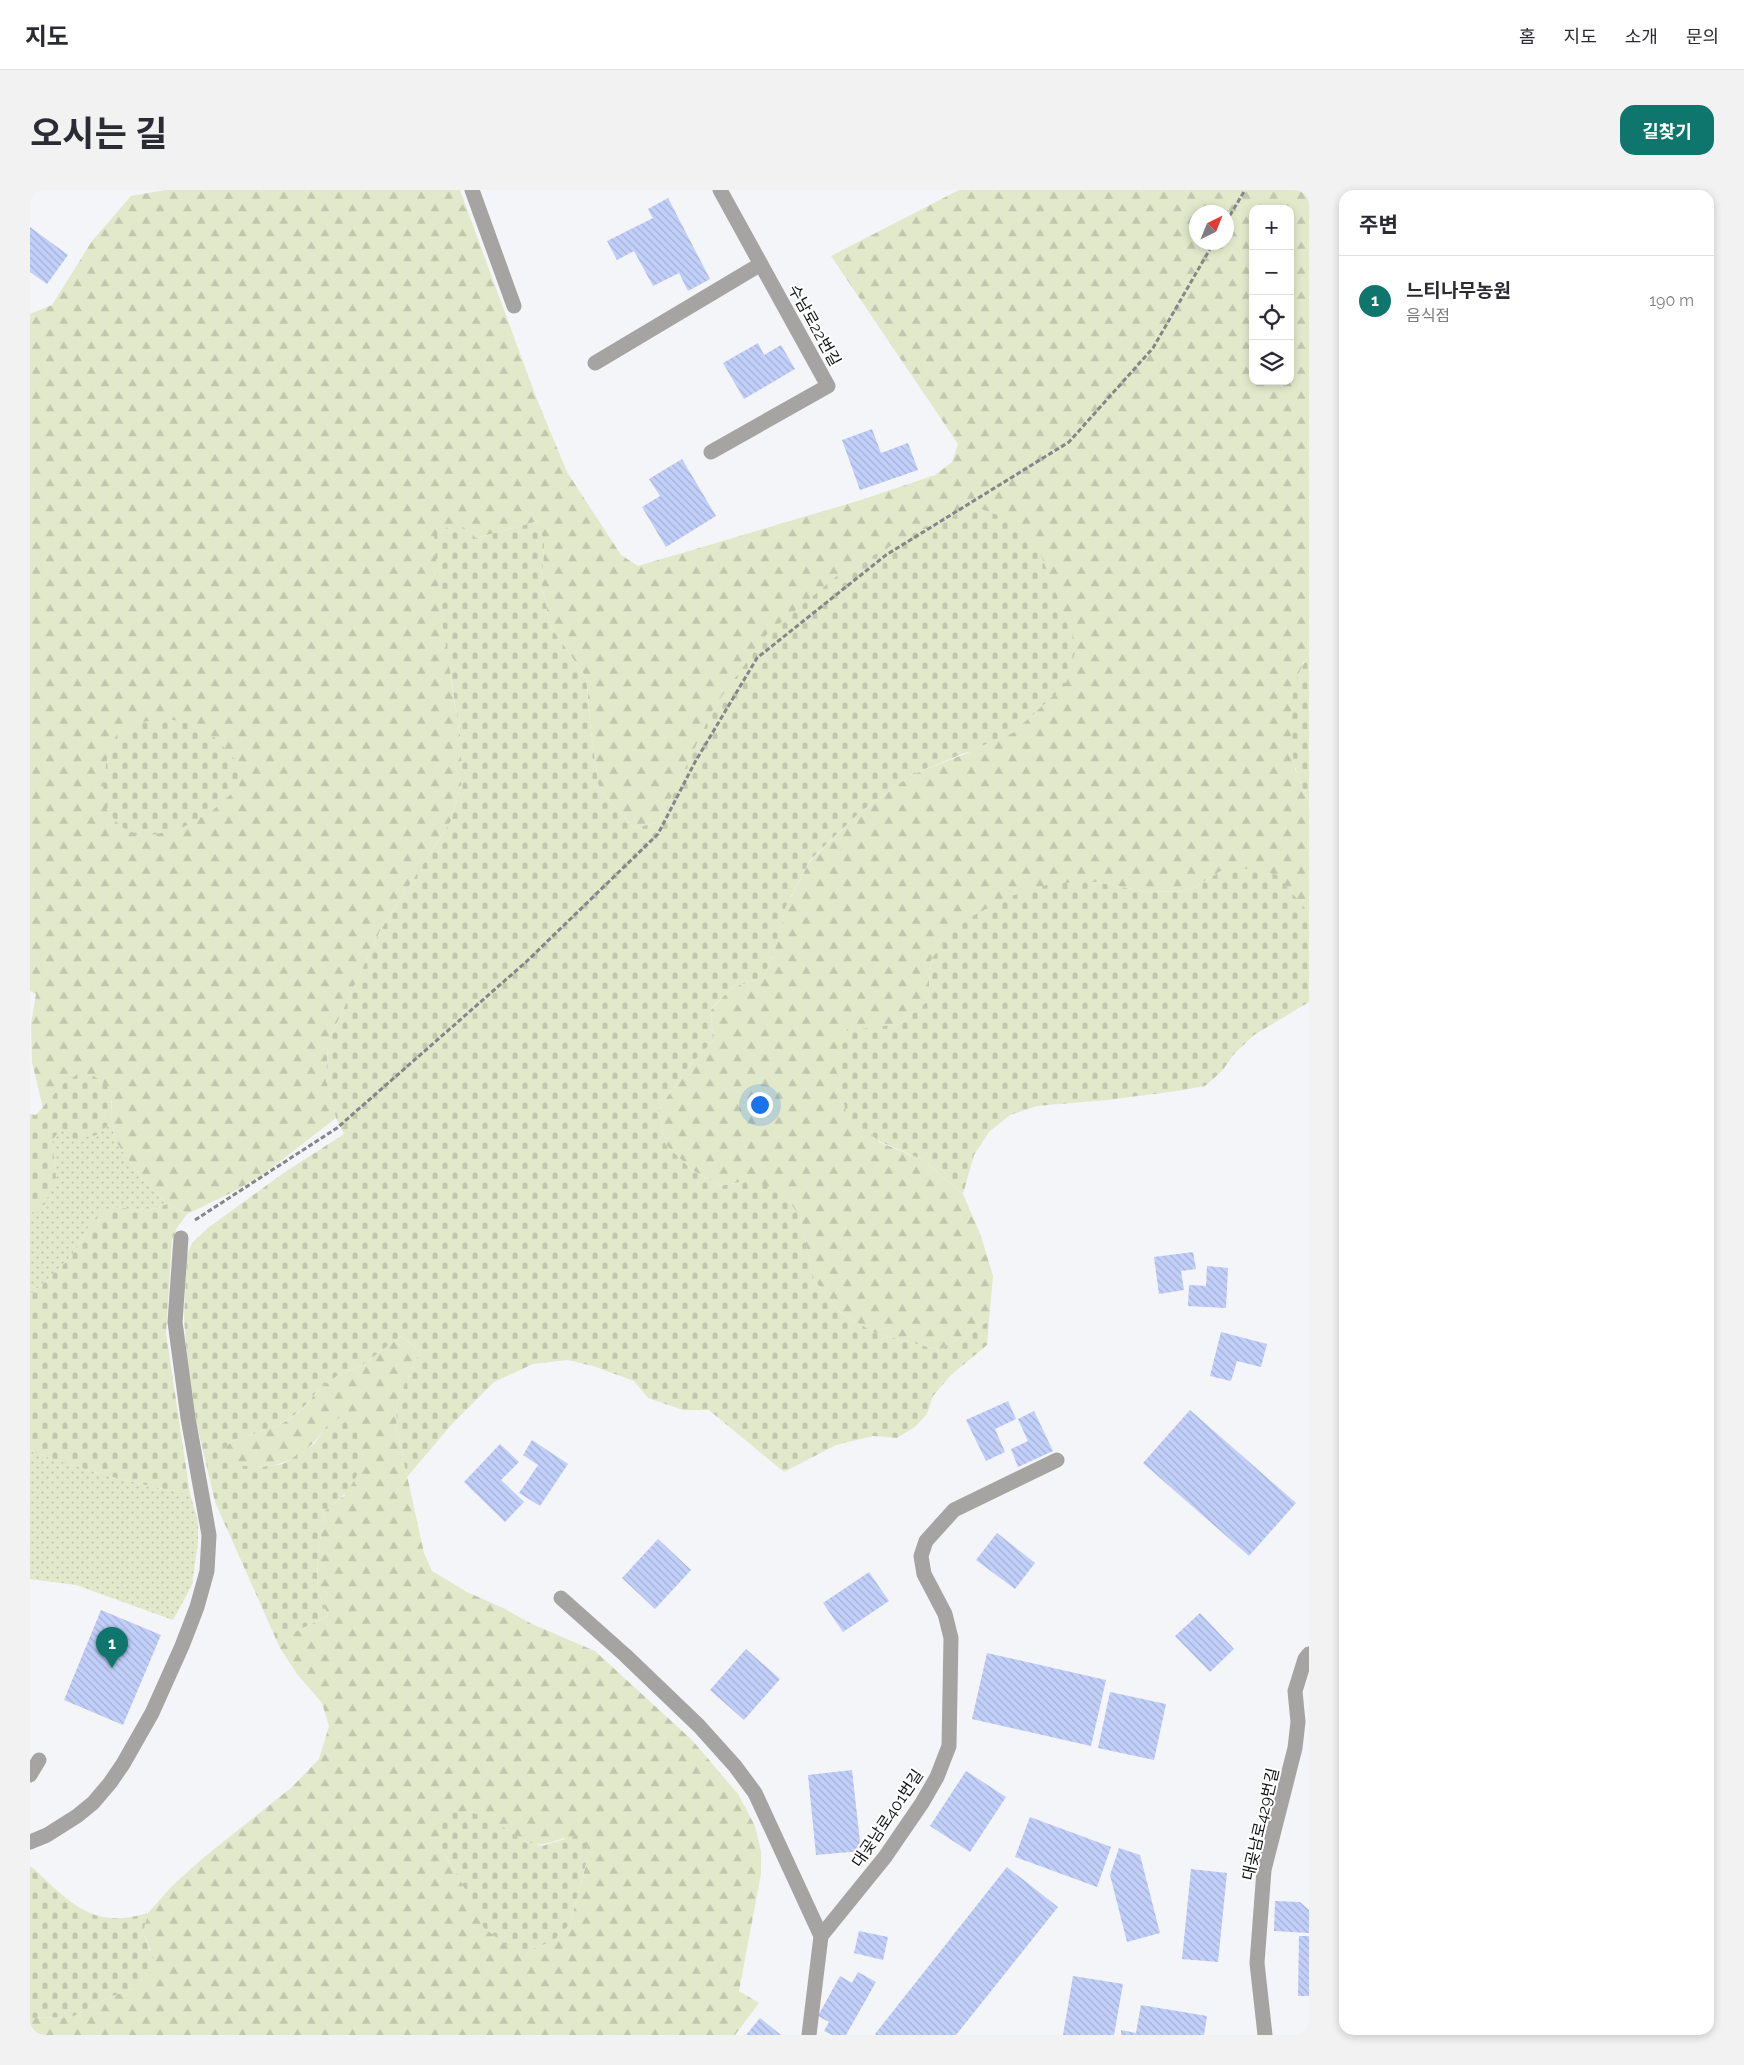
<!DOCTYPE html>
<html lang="ko">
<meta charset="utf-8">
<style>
body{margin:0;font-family:Raleway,"Noto Sans KR",sans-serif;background:#f2f2f3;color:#2b2b33}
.controls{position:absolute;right:15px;top:15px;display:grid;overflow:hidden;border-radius:10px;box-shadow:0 2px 8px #0003}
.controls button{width:45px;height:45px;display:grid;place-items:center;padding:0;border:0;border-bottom:1px solid #e1e1e2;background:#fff;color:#2b2b33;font:25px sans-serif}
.compass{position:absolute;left:1159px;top:15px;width:45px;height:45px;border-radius:50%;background:#fff;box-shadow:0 2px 8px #0003;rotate:43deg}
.you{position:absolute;left:729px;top:914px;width:18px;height:18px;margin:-12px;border:4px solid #fff;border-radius:50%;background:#1a73e8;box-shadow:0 0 0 8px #1a73e833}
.badge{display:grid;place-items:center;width:32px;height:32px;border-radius:50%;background:#0f766e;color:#fff;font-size:16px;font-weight:700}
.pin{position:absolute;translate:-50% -41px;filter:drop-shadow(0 1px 2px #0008)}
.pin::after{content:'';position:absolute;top:26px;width:18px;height:15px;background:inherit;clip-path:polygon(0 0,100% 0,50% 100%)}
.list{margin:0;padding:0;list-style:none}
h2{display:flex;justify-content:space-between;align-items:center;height:65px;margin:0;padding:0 20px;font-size:21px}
h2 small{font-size:16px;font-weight:400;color:#7c7c81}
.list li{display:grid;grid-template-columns:32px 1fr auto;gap:15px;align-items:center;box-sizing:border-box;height:90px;padding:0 20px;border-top:1px solid #e1e1e2}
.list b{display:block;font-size:19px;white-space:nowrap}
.list p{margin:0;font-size:16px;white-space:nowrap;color:#7c7c81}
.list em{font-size:16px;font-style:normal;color:#7c7c81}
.icon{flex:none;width:28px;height:28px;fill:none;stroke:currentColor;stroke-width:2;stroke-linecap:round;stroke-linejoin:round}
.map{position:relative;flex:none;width:1279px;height:1845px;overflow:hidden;border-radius:15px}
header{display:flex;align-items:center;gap:30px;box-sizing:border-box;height:70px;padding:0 25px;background:#fff;border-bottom:1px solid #e1e1e2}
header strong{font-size:24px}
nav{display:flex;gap:28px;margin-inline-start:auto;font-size:18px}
.intro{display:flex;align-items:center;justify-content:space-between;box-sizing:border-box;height:120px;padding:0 30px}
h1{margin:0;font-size:35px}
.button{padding:12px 22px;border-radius:15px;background:#0f766e;color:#fff;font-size:18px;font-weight:700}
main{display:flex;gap:30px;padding:0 30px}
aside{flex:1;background:#fff;border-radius:15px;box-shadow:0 2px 8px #0003}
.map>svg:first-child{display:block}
</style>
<header>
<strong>지도</strong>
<nav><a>홈</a><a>지도</a><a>소개</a><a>문의</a></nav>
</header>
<div class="intro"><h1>오시는 길</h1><a class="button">길찾기</a></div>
<main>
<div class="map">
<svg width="1279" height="1845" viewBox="0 0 1279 1845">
<defs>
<pattern id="grass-dots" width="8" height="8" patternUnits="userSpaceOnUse" patternTransform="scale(1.25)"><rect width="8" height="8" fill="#e2e9cb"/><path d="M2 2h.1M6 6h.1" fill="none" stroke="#c1c7ad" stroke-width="1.8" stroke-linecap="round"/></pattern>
<pattern id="forest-firs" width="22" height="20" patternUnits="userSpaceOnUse" patternTransform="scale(1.25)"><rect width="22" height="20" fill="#e2e9cb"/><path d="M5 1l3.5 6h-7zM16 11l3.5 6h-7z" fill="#c1c7ad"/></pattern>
<pattern id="cemetery-stones" width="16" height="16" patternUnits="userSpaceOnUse" patternTransform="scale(1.25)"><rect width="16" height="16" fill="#e2e9cb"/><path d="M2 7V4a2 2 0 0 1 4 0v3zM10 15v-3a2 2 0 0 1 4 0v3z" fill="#c1c7ad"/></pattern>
<pattern id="building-back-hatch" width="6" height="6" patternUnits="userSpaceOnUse" patternTransform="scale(1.25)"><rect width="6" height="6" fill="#c1cff9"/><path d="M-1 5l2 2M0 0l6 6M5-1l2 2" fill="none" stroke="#a5b1d4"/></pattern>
</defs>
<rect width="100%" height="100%" fill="#f3f5f9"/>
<path fill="url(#grass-dots)" d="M82 932 85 950 108 984 137 1014 114 1022 89 1017 61 1032 48 1057 37 1071 0 1105V1024L26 987 22 950 31 940 67 945Z
M0 1261C53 1280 105 1294 160 1304L168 1331V1353L162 1395 143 1430 46 1395 0 1389Z"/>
<path fill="url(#forest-firs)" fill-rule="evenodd" d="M135 0H430L506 207 537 282 591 365 608 376 831 310 905 285 922 272 928 254 801 66 929 0H1279V468L1273 473 1265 579 1279 613V723L1247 686 1191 681 1159 701 1116 702 1066 692 901 770 898 811 870 834 814 842 849 952 893 970 933 1004 951 1046 963 1086 959 1131 909 1160 845 1143 811 1123 784 1090 770 1027 721 990 690 996 662 980 636 955 628 920 658 877 683 851 681 820 701 798 734 787 746 756 756 716 780 671 829 623 881 585 940 562 652 586 630 632 604 638 569 599 561 541 556 487 520 436 512 395 514 354 508 331 446 348 421 490 431 551V595L421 631 350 741 298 852 296 890 306 928 235 983 205 1001 157 1024 137 1014 108 984 85 950 82 932V911L33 894 13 918 2 872 1 834 6 804 0 801V124L22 115 62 51 101 6ZM1223 19H1260V191H1223ZM1166 22H1196V52H1166Z
M371 1146 390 1161 366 1214 367 1240 394 1363 402 1381 437 1402 473 1418 502 1434 565 1461 662 1550 708 1604 725 1636 731 1661V1684L709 1801 729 1813 705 1845H0V1828L42 1827 75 1809 101 1799 121 1760 113 1743 118 1723 142 1696 173 1668 262 1597 289 1569 299 1536 292 1513 267 1484 250 1458 260 1444 298 1426 287 1400 288 1362 295 1320 315 1305 297 1236C270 1274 243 1281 199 1275L193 1270V1260L202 1251 250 1235 272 1220 290 1198 307 1186 331 1176ZM476 1639C502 1656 504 1659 534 1648L557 1671 540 1734 432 1693 409 1654Z"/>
<path fill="url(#cemetery-stones)" d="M946 317 978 329 1008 358 1047 456 1036 494 983 543 881 585 829 623 780 670 756 716 746 756 734 787 701 798 681 819 683 851 658 877 628 920 636 955 662 980 690 996 721 990 753 1002 770 1027 784 1090 811 1123 845 1143 909 1160 959 1131 957 1155 921 1185 903 1206 897 1224 885 1237 867 1248 843 1246 806 1255 754 1282 679 1220H653L618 1208 604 1191 563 1176 538 1170 503 1174 464 1192 423 1233 377 1287 367 1240 366 1214 390 1161 371 1146 331 1176 307 1186 290 1198 271 1220 250 1235 202 1251 193 1260V1270L199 1275 231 1277 253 1274 284 1254 297 1236 312 1226 325 1234C334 1279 332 1292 295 1321L288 1362 287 1400 298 1426 260 1444 250 1458 185 1312 166 1231 157 1167 154 1128 157 1065 162 1053 179 1037 258 980 314 944 306 928 296 890 298 852 350 741 421 631 431 595V551L411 425 404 345 427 332 446 348 509 331 514 354 512 395 520 436 556 487 561 541 569 599 604 638 630 632 684 517 737 444 807 386 896 336Z
M1279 468V613C1275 602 1269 591 1266 580 1258 554 1257 486 1279 468Z
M136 528 164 535 185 548 211 576 209 597 182 621 150 639 112 647 90 636 76 619 73 595 77 569 86 546 107 533Z
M1222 678 1247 685 1279 723V812L1224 845 1204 864 1192 881 1175 896 1147 901 1077 910 1007 916 980 925 959 942 944 965 933 1004 893 970 849 951 817 926 806 879 814 841 870 834 898 811 901 770 926 735 978 707 1023 693 1066 692 1116 702 1159 701 1191 681Z
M51 882C83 891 82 902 82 932L67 945 44 949 31 940 22 950 26 987 15 1014 0 1024V924L6 925 33 894Z
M137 1014 157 1024 147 1038 142 1050 136 1143 160 1304C105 1294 53 1280 0 1261V1105L37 1071 48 1057 61 1032 74 1020 89 1017 114 1022Z
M437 1621 452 1626 476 1639 496 1652 512 1656 548 1645 558 1656 557 1670 540 1734 524 1750 498 1761 478 1756 454 1738 432 1693 409 1654 410 1638 420 1623Z
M0 1676C11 1684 19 1694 29 1702 58 1728 80 1734 118 1723L113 1743 126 1775 115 1791 101 1799 75 1809 42 1827 0 1828Z"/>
<path fill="url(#building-back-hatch)" d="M638 8 680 89 658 101 649 83 623 96 604 61 587 70 577 51 623 28 618 19Z
M0 37 38 65 17 94 0 82Z
M728 153 734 165 751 155 765 179 714 209 693 173Z
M842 239 851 263 878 253 888 280 830 300 812 250Z
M652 269 686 326 636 357 612 317 630 306 619 289Z
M1163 1062 1166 1079 1151 1081 1154 1100 1129 1104 1124 1067Z
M1177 1076 1198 1078 1196 1118 1158 1116 1159 1095 1176 1096Z
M1191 1142 1237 1154 1231 1177 1207 1171 1201 1191 1180 1186Z
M978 1211 986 1229 965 1239 975 1262 956 1271 936 1230Z
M1160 1220 1266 1313 1219 1366 1113 1273Z
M1004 1221 1023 1261 988 1277 981 1259 998 1251 988 1229Z
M502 1250 538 1274 510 1316 489 1303 508 1275 493 1265Z
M470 1254 489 1272 471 1290 494 1312 475 1332 434 1292Z
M967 1343 1005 1373 985 1399 946 1370Z
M628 1349 661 1380 625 1419 592 1388Z
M839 1382 859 1411 813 1442 793 1413Z
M71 1420 131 1445 93 1535 34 1510Z
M1170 1423 1204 1459 1180 1482 1145 1446Z
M716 1459 750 1489 714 1530 680 1500Z
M957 1463 1076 1490 1061 1556 942 1529Z
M1080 1502 1136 1514 1124 1570 1068 1558Z
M822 1580 831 1661 786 1665 778 1585Z
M936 1581 976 1607 940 1662 900 1636Z
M1000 1627 1081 1657 1067 1697 985 1667Z
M1089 1658 1110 1665 1130 1743 1097 1752 1080 1685Z
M977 1677 1028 1717 926 1845H846L845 1844Z
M1161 1679 1197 1683 1188 1772 1152 1769Z
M1245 1711 1270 1712 1279 1720V1743L1244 1741Z
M829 1741 858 1747 853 1770 824 1763Z
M1269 1746H1279V1806H1268Z
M828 1782 846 1792 816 1845H802L794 1841 799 1832 788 1826 810 1786 822 1793Z
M1043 1786 1093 1794 1084 1845H1033Z
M1111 1815 1177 1826 1174 1845H1091V1840L1106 1843Z
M730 1828 751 1845H716Z"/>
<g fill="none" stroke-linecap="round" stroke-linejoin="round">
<path stroke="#848688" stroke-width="3" stroke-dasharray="5 2.5" stroke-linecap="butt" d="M1196 32 1215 0
M165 1030 307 938 496 772 628 644 665 572 727 468 856 365 1039 252 1123 158 1184 52"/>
<path stroke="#a6a4a3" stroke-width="15" d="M442 0 484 116
M565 173 731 74
M681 262 798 196 690 0
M531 1408 595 1465 669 1536 705 1576 725 1603 791 1746 779 1845
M0 1585 9 1570
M0 1652 17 1645 47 1626 63 1613 80 1593 93 1574 122 1523 152 1456 167 1417 177 1381 179 1345 158 1228 145 1132 151 1048
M791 1746 855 1667 892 1613 907 1587 919 1556 921 1448 915 1424 894 1384 891 1366 896 1351 924 1320 1027 1270
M1235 1845 1227 1773 1234 1680 1265 1558 1268 1532 1265 1501 1275 1469 1279 1464"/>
</g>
<g text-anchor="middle" stroke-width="4" stroke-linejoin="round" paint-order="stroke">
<g font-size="16" fill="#101112" stroke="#fff">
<text transform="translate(785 135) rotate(61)" y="6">수남로22번길</text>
<text transform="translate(857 1628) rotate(-56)" y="6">대곶남로401번길</text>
<text transform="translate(1230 1634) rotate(-77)" y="6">대곶남로429번길</text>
</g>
</g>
</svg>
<div class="controls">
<button>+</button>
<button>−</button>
<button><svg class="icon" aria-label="locate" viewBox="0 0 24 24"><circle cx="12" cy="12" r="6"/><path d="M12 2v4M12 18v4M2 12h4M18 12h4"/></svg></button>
<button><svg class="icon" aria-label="layers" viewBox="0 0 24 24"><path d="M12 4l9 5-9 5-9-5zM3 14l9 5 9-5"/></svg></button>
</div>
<svg class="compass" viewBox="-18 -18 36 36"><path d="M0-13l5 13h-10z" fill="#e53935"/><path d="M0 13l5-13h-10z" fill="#7c7c81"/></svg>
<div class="you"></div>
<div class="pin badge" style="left:82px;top:1478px">1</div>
</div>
<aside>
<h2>주변<small></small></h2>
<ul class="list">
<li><span class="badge">1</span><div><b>느티나무농원</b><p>음식점</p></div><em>190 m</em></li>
</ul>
</aside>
</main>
